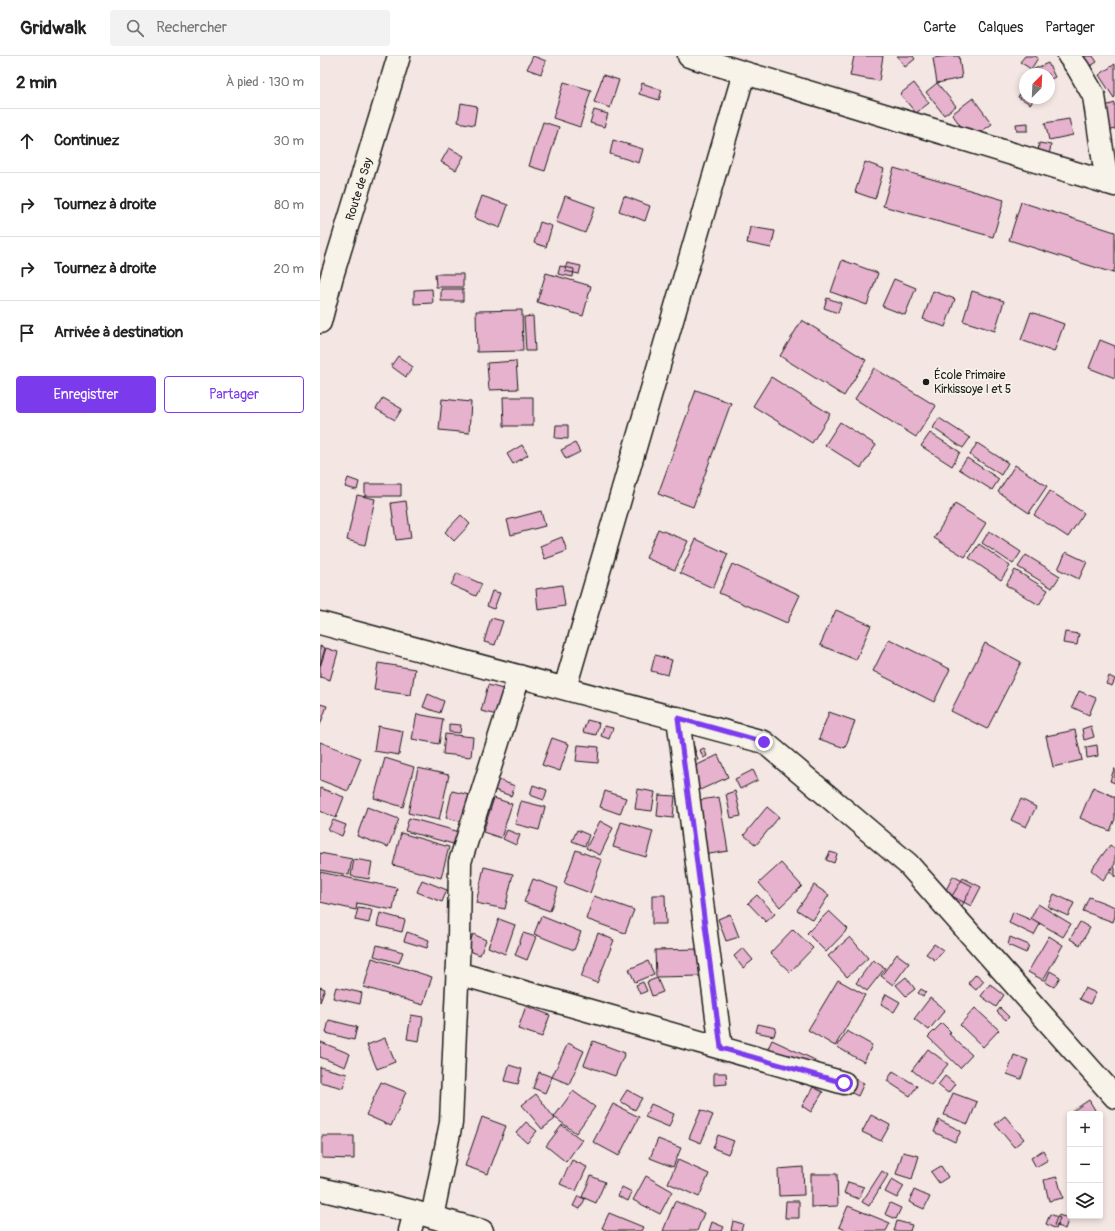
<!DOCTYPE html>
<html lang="fr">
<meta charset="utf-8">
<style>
body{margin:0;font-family:Pangolin,sans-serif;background:#f2f2f2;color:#222}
.controls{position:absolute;right:12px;bottom:12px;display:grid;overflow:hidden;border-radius:4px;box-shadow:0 2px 6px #0003}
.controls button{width:36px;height:36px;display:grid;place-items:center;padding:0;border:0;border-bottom:1px solid #e0e0e0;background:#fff;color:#222;font:20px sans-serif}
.compass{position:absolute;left:699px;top:12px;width:36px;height:36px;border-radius:50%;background:#fff;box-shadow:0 2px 6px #0003;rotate:24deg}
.stop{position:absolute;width:12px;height:12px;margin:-9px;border:3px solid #7c3aed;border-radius:50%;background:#fff}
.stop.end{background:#7c3aed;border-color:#fff;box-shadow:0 1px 4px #0008}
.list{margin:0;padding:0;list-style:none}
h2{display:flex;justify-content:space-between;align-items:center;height:52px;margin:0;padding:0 16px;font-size:17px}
h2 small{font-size:13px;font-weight:400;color:#767676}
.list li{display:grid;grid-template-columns:26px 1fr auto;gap:12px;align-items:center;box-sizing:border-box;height:64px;padding:0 16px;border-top:1px solid #e0e0e0}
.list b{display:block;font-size:15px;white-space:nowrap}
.list em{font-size:13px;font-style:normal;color:#767676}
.actions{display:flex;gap:8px;padding:12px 16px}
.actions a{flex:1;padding:9px 0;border:1px solid #7c3aed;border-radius:4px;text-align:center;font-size:14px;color:#7c3aed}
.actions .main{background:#7c3aed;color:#fff}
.icon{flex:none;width:22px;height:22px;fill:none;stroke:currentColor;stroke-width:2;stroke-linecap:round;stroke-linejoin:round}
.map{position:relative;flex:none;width:795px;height:1175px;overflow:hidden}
header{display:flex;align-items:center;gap:24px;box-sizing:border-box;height:56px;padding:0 20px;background:#fff;border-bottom:1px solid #e0e0e0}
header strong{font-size:19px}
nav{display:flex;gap:22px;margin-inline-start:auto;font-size:14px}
.search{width:280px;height:36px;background:#f2f2f2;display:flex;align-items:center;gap:10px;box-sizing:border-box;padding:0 14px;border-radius:4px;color:#767676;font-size:15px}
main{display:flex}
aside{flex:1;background:#fff}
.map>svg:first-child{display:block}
</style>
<header>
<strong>Gridwalk</strong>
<div class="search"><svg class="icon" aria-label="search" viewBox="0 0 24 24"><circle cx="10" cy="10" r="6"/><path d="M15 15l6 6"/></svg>Rechercher</div>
<nav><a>Carte</a><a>Calques</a><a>Partager</a></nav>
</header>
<main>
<aside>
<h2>2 min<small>À pied · 130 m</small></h2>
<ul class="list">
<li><svg class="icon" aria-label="ahead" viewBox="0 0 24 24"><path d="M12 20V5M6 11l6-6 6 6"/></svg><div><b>Continuez</b></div><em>30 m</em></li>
<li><svg class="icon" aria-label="right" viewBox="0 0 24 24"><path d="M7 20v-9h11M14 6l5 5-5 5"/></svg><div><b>Tournez à droite</b></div><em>80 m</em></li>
<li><svg class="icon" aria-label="right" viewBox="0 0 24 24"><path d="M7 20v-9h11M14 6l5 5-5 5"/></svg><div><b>Tournez à droite</b></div><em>20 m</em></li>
<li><svg class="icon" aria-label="arrive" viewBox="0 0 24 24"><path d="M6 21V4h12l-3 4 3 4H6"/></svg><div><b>Arrivée à destination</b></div></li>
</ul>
<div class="actions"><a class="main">Enregistrer</a><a>Partager</a></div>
</aside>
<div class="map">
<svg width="795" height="1175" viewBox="0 0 795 1175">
<rect width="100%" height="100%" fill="#f4e6e3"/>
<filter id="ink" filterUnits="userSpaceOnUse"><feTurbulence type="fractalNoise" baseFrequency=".025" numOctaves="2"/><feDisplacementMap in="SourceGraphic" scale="8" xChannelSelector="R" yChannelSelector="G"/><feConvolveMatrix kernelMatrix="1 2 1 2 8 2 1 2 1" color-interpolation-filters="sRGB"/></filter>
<g filter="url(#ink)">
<path fill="#e7b2ce" stroke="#1c1c1c" d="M213 0 226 5 221 18 207 13Z
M534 0H563L559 25 530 20Z
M577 0H593L595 3 585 11Z
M629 0H639L642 22 617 27 613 2Z
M705 0H715L718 2 711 13 700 6Z
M760 0H773L777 6 769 11Z
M728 7 735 21 729 24V18H714L712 14Z
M795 8V41L794 42 779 19Z
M283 19 299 24 290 52 274 46Z
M244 26 271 34 260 71 233 62Z
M322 27 342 34 339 44 319 38Z
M594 27 609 47 596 57 580 38Z
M617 27 636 50 624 59 606 36Z
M705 29V42H714L711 48 698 41Z
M653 42 672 68 650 83 632 58Z
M141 47 157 50 154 69 138 66Z
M795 47V73L788 75 782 51Z
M274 54 288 58 284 71 270 67Z
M749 63 753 79 729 84 725 67Z
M223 66 239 71 225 115 209 110Z
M708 67V75H697L696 68Z
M293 84 323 93 319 107 290 98Z
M719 87 731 89 729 99 718 98Z
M129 92 144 100 136 114 121 106Z
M545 106 564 113 555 143 535 136Z
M574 112 684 144 673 181 563 150Z
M162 140 188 149 180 172 154 162Z
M245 140 275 151 265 177 236 166Z
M304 140 330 150 325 165 299 155Z
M701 146 795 176V211L793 217 689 184Z
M220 166 232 170 226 191 214 187Z
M430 171 455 175 451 192 427 187Z
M522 204 558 217 547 249 511 236Z
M247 207 261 210 259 218 245 215Z
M240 210 254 213 253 221 238 218Z
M226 217 271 230 263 260 217 246Z
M115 218H143V231H116Z
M574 223 596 232 585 259 562 250Z
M112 233 113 247 94 248V234Z
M121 233H143V245H121Z
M613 235 635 243 625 271 603 263Z
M652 235 684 245 675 275 643 265Z
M507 242 521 247 518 257 504 252Z
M202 254 203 295 157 296 156 255Z
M711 256 744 268 734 296 701 284Z
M213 260 215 295H206L204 261Z
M482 264 546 304 524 340 460 300Z
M780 284 795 290V322L769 312Z
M78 300 93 311 86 321 71 310Z
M196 305 198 333 169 334 167 307Z
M554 312 616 350 596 381 535 343Z
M451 321 510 358 492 387 433 350Z
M376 334 411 347 373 451 338 438Z
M183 341H213V370H184Z
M63 342 82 353 75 364 56 353Z
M122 343 151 346 149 377 119 374Z
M619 362 650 382 643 392 613 372Z
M520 366 556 389 541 412 505 389Z
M236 369H248V383L235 382Z
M610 377 640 396 632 410 601 390Z
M255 387 260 396 246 403 241 394Z
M657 387 688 407 681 419 650 399Z
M202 389 208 399 193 408 187 398Z
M647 402 679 423 672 434 639 413Z
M695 409 727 430 709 457 678 436Z
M28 422 39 426 37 434 25 431Z
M45 428H81V440H45Z
M730 435 764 457 748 481 714 459Z
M37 439 55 443 45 489 27 484Z
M86 445 91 482 76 484 71 447Z
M635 448 666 467 645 501 614 482Z
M221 455 225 470 191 479 187 464Z
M141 459 150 468 134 485 125 476Z
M338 473 368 485 355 514 326 502Z
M669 475 701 496 693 508 662 487Z
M242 481 247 495 225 503 220 490Z
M376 483 408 498 393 532 360 517Z
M659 488 690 510 681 524 649 502Z
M746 496 767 506 759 523 738 513Z
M706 499 740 520 732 532 698 511Z
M412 508 480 539 467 567 399 537Z
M695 514 728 534 719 549 686 529Z
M137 517 162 528 156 540 131 529Z
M242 529 245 550 218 554 216 533Z
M172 535 180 537 174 553 167 550Z
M516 554 551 569 536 604 500 589Z
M171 562 183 565 175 589 164 586Z
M745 576 759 578 757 589 743 587Z
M569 583 630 613 614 646 553 615Z
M665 587 701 606 667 673 631 655Z
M0 590 5 592 0 609Z
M6 592 18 596 10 624 0 621V611Z
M335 599 352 604 348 619 331 615Z
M58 607 95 613 91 639 54 634Z
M789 620 795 623 792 630 786 628Z
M168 629 183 633 177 659 161 655Z
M759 635 776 642 769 659 752 651Z
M108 638 124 645 120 657 103 651Z
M0 648 7 650 0 669Z
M509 656 535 665 525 692 499 683Z
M97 658 123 663 119 688 92 683Z
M267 664 279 667 276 679 263 676Z
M129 668 141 669 140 677 129 676Z
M58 670 83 675 79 699 54 695Z
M284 670 293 672 289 683 281 680Z
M771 670 774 681 764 684 762 673Z
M755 674 762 704 733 711 726 680Z
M125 678 153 681 151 701 123 698Z
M232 682 249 688 240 715 222 709Z
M0 686 41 702 28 735 0 724Z
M373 687 378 704 367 707 363 690Z
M258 689 279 691 278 707 256 705Z
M777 689 778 700 767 702 766 691Z
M384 692 387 700 383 702 380 694Z
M398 699 408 721 380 734 369 713Z
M65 702 94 711 83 751 54 742Z
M98 712 129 719 119 764 88 757Z
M794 713H795V727L790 725Z
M433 714 438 724 420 733 415 723Z
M176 723 195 730 191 740 172 733Z
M213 729 227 734 224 744 210 739Z
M773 731 795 741V763L790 775 760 762Z
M0 732 24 741 16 762 0 755Z
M318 733 335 736 332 755 315 753Z
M132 735 154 740 148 767 126 762Z
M285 735 306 742 300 758 280 751Z
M415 735 421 760 411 762 406 738Z
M339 739 355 740 353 762 337 760Z
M399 741 408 795 383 799 374 745Z
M174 742 192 748 181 782 163 776Z
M701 743 716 751 706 771 691 764Z
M201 745 225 751 219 774 195 768Z
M47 751 79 763 68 791 37 780Z
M447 751 459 761 436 789 424 779Z
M89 762 140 776 137 789 85 775Z
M13 764 26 769 22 780 8 774Z
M280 765 293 772 280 799 266 792Z
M301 766 333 775 326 801 293 791Z
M187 774 200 779 196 789 183 783Z
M257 774 269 779 265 790 252 785Z
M81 777 129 791 121 822 73 809Z
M790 789 795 793V808L783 824 771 814Z
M256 794 282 804 270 837 244 827Z
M510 796 517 798 514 807 506 804Z
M0 797 32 803 29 819 0 814Z
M34 803 52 806 49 823 31 820Z
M461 807 482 830 460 851 439 827Z
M164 811 193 818 185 853 156 847Z
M794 811 795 812V821L790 815Z
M0 816 77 832 73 854 37 847 36 854 0 846Z
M633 820 652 830 642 850 623 840Z
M643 822 661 831 651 850 632 840Z
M213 823 238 832 230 855 204 846Z
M102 824 127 834 122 846 97 836Z
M494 829 509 839 493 864 477 854Z
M734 838 754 847 748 860 728 851Z
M332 839H345L346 868H332Z
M437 839 455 858 446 866 428 847Z
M274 840 314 854 305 877 266 863Z
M769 841 795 851V860L793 866 763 855Z
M718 848 751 868 743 881 711 862Z
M38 852 52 854 49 867 35 864Z
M509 855 528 873 506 896 487 877Z
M693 856 720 868 714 879 689 867Z
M60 857 85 864 82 876 57 870Z
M410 858 419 881 406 885 398 863Z
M221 860 261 876 254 894 214 878Z
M179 863 195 869 185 898 168 891Z
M760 866 770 872 760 889 750 883Z
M473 873 493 892 470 916 450 897Z
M87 876 109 884 107 892 84 885Z
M203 877 216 881 207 904 195 899Z
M278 877 294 884 277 927 261 921Z
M153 878 166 884 160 899 147 894Z
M729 880 743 889 723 924 708 916Z
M530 881 548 902 527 921 508 900Z
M690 881 709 889 706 897 688 889Z
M614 888 623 894 615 904 606 898Z
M57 889 83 896 79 907 54 900Z
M423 892 433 904 423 912 414 900Z
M380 893 381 920 336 921 335 894Z
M577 898 589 907 573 929 561 920Z
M52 902 112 921 103 949 44 931Z
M553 904 565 912 547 935 536 927Z
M328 905 334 918 315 926 309 913Z
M730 915 740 921 734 931 725 926Z
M656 918 664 925 656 934 648 927Z
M586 921 595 933 586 940 576 929Z
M337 922 343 936 332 940 327 926Z
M518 924 545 939 515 990 488 974Z
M323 926 327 935 320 938 316 929Z
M670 928 684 939 676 951 661 940Z
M0 931 5 933 0 946Z
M16 931 42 937 40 948 13 942Z
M765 932 776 937 770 948 759 943Z
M601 933 606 936 603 940 598 937Z
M566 938 580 946 574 956 561 948Z
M610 942 625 954 609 974 594 963Z
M206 950 230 959 222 981 198 973Z
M655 952 679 974 663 991 640 969Z
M680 952 689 961 686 964 677 956Z
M91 959 103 961 99 985 87 983Z
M9 964 37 971 34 984 6 977Z
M622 967 631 976 629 978 652 999 640 1012 608 981Z
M438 968 456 972 454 980 436 976Z
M527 975 552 989 544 1006 517 991Z
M65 982 75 1006 57 1013 47 989Z
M452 984 495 1004 483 1029 440 1009Z
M273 985 305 997 295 1020 264 1009Z
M1 986 30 998 25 1011 0 1001V990Z
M248 987 264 995 249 1028 232 1021Z
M608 993 628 1008 611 1029 592 1014Z
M694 999 708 1004 701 1023 687 1018Z
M189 1009 202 1013 198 1028 185 1025Z
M0 1011 27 1018 23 1032 0 1026Z
M573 1015 597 1030 590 1040 567 1025Z
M219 1016 232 1021 225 1037 213 1032Z
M518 1016 544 1027 538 1040 512 1027Z
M394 1017H406L407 1028 394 1029Z
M625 1020 635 1028 628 1037 618 1029Z
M61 1026 86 1036 71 1070 46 1059Z
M493 1031 503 1036 491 1056 482 1050Z
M307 1034 322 1042 315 1054 300 1045Z
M253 1035 275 1051 256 1077 234 1061Z
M633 1037 657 1046 648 1068 624 1059Z
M216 1038 235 1063 222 1073 202 1049Z
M769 1044 775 1054 770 1058H752L751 1056Z
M293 1048 319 1061 299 1100 273 1086Z
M331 1048 354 1058 349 1071 325 1061Z
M381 1054 393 1059 381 1087 369 1082Z
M551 1059 570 1069 561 1085 542 1076Z
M685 1060 704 1083 694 1091 675 1068Z
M162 1061 186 1070 168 1118 145 1110Z
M619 1064 641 1075 635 1086 614 1076Z
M206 1066 217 1075 207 1087 196 1077Z
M242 1069 262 1084 246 1106 226 1090Z
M398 1079 414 1085 408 1098 393 1092Z
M2 1080H34V1103L2 1102Z
M338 1083 361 1092 353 1111 330 1102Z
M723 1094 728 1104 716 1111 711 1102Z
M583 1096 599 1100 592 1123 576 1118Z
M252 1104 267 1111 256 1135 240 1128Z
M358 1104 389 1118 379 1141 348 1127Z
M621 1110 628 1121 619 1127 611 1116Z
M483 1111 484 1139 459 1140 458 1113Z
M562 1115 568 1119 549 1150 542 1146Z
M491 1118H517L518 1150 491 1151Z
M271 1120 285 1126 276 1147 262 1141Z
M326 1120 352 1135 340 1158 313 1144Z
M737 1121 743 1142 729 1145 724 1124Z
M572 1123 584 1130 577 1142 565 1136Z
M528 1126 544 1131 539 1143 524 1137Z
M302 1131 312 1136 308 1145 298 1140Z
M594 1134 610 1141 604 1153 589 1146Z
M258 1140 265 1143 260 1153 253 1150Z
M355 1145 384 1157 377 1175H343Z
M466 1145H479V1162H465Z
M570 1147 581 1152 576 1163 565 1158Z
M528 1150 570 1167 566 1175H528L519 1171Z
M289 1157 323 1171 321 1175H289L282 1172Z
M730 1158 740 1162 736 1173 726 1168Z
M738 1159 749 1162 745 1173 734 1169Z
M413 1165 423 1168 421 1175H411Z
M577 1165 592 1169 590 1175H574Z
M392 1166 404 1171 402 1175H389Z"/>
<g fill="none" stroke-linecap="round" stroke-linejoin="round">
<defs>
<path id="street" d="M369 0 795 129
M749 0 758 12 774 40 787 127
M0 567 444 686 588 808 795 1041
M245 632 424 17
M358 662 401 992
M137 917 524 1027
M0 1133 95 1156 162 1175
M112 1161 131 1067 139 883 140 806 199 620
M90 1175 95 1156"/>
<path id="secondary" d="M0 266 12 220 79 0"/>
</defs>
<use href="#street" stroke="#1c1c1c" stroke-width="25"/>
<use href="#secondary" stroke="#1c1c1c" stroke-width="25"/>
<use href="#street" stroke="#f7f3e8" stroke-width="22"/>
<use href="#secondary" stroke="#f7f3e8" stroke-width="22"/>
</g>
</g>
<g fill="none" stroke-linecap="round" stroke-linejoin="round" filter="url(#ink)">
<path stroke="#7c3aed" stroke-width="5" d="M444 686 358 662 401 992 524 1027"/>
</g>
<circle fill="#1c1c1c" stroke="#f7f3e8" stroke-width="1.5" cx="606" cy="326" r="4"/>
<g text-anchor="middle" stroke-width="3.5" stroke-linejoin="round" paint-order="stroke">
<g font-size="12" fill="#1c1c1c" stroke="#f7f3e8">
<text transform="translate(39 133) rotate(-73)" y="4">Route de Say</text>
</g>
<g font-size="12" fill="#1c1c1c" stroke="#f7f3e8" text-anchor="start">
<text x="614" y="323">École Primaire<tspan x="614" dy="14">Kirkissoye I et 5</tspan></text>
</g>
</g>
</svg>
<div class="controls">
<button>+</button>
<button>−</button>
<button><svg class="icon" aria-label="layers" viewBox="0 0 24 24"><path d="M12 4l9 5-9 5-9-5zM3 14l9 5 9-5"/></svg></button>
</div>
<svg class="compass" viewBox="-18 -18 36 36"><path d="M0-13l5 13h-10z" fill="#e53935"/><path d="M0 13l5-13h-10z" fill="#767676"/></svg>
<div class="stop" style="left:524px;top:1027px"></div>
<div class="stop end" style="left:444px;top:686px"></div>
</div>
</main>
